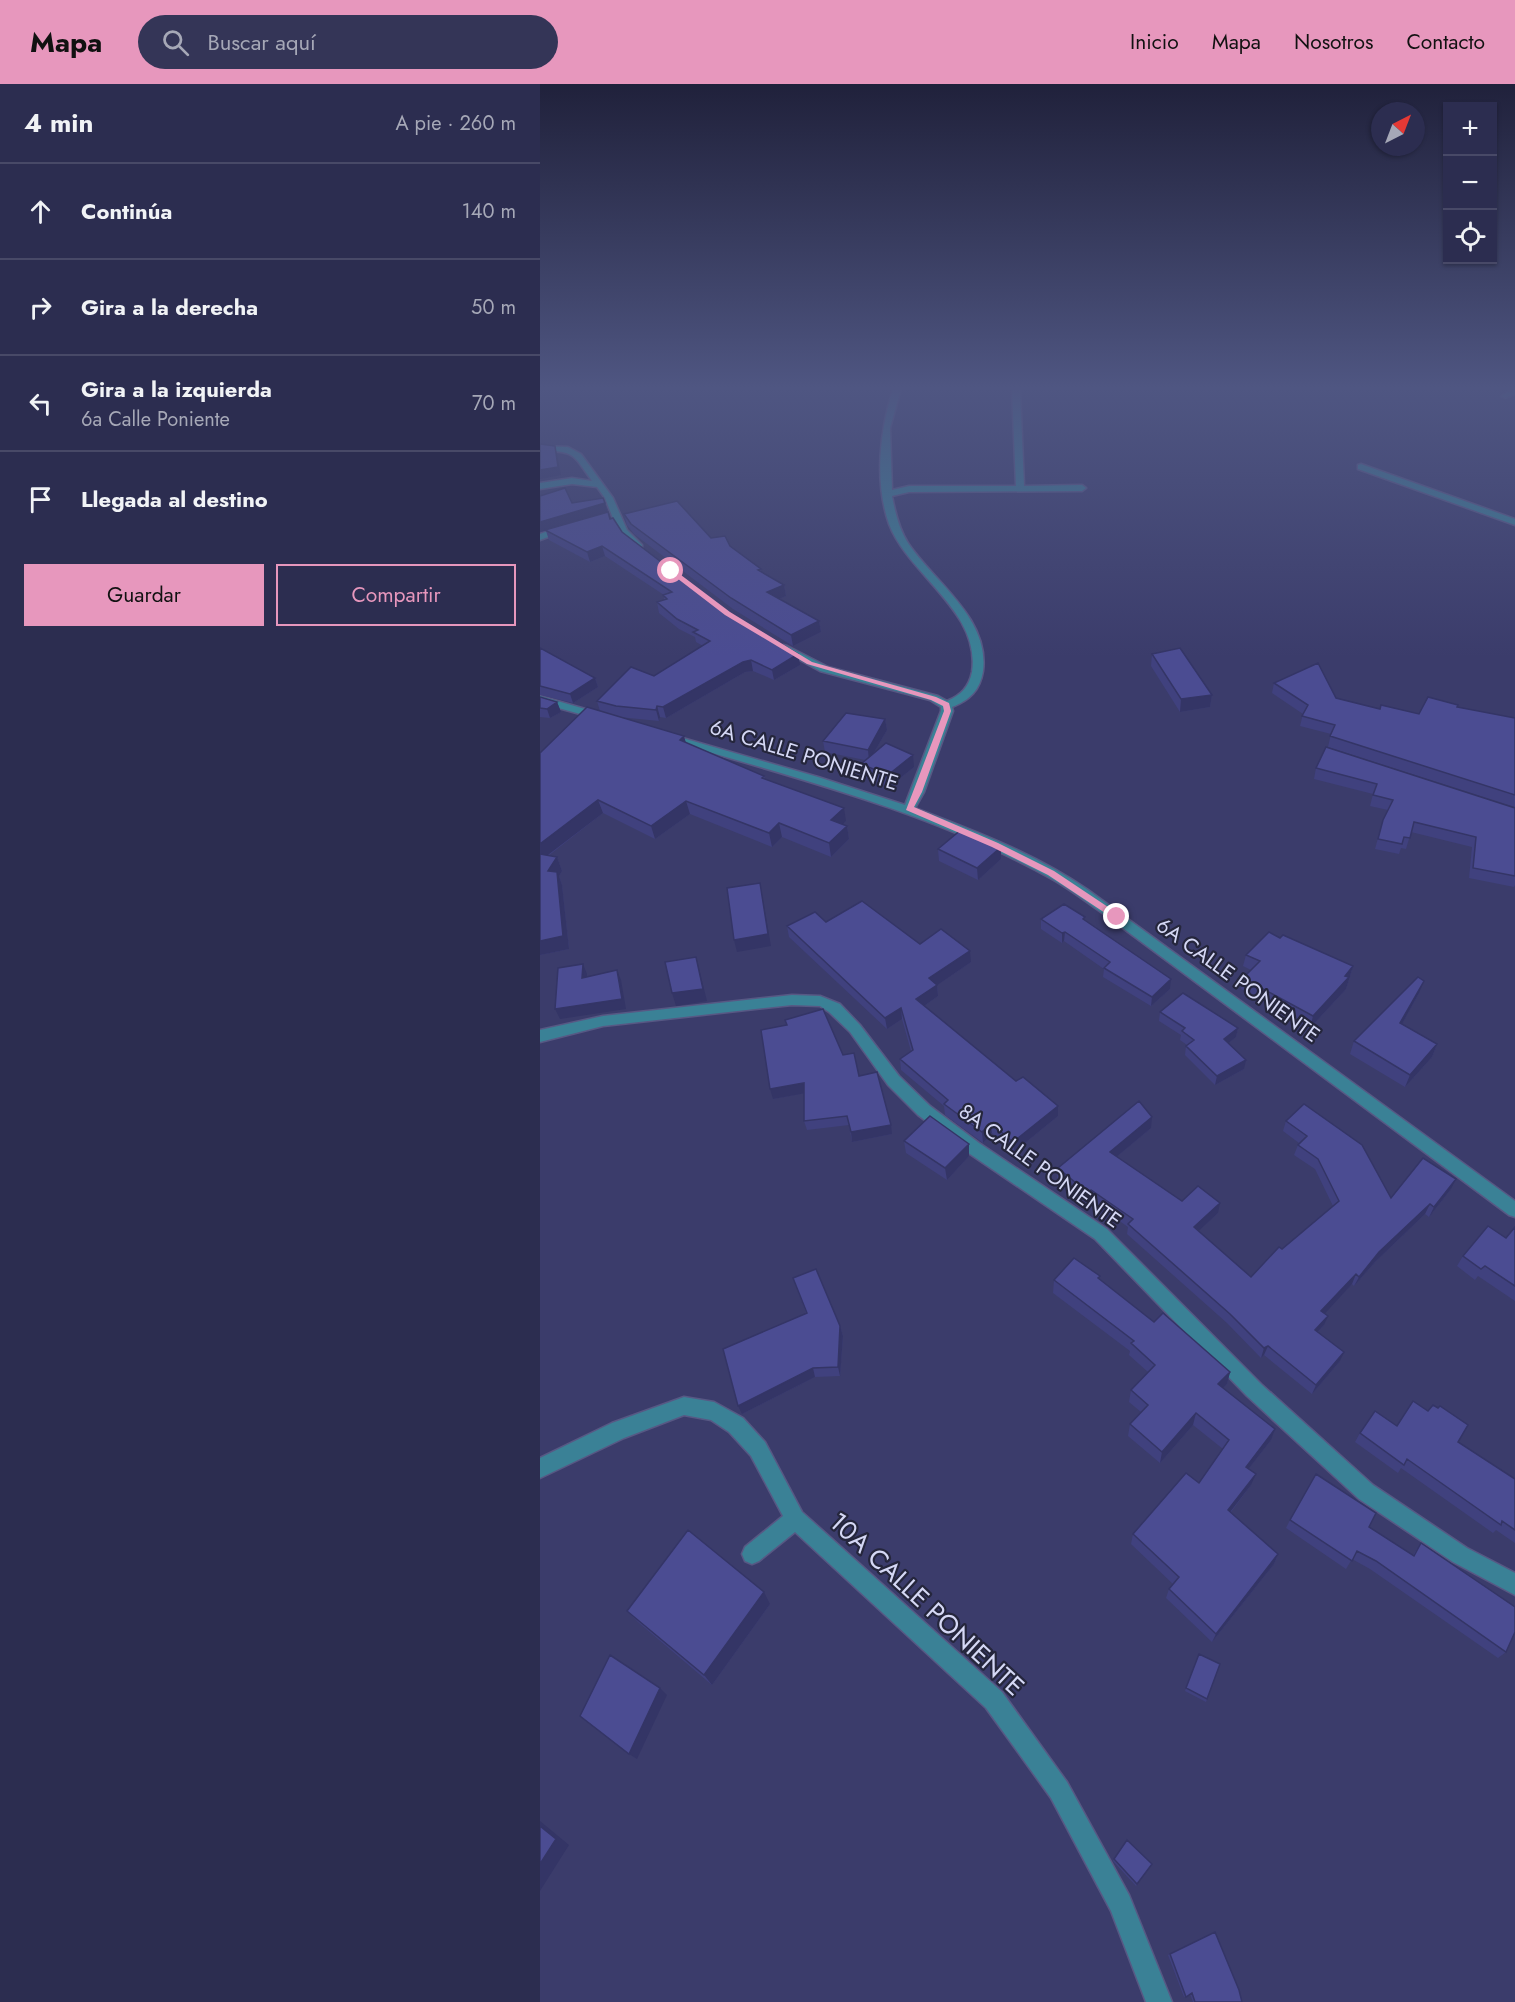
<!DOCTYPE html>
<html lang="es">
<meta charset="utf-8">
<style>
body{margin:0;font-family:Jost,sans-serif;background:#343557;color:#f1f3f6}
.controls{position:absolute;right:18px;top:18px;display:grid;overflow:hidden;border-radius:0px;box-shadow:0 2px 4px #0004}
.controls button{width:54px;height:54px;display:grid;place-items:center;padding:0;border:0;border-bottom:2px solid #484967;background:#2c2d50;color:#f1f3f6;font:30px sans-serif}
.compass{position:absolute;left:831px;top:18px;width:54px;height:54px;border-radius:50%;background:#2c2d50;box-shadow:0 2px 4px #0004;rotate:42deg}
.stop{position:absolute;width:18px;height:18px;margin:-14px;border:4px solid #e797bd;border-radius:50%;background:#fff}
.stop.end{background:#e797bd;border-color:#fff;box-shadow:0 2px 6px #0008}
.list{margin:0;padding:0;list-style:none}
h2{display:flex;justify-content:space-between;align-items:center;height:78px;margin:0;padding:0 24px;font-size:26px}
h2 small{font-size:20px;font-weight:400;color:#a6a8b7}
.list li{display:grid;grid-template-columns:39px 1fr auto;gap:18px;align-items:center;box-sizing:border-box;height:96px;padding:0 24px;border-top:2px solid #484967}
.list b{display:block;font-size:22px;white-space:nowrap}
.list p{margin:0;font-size:20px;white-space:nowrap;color:#a6a8b7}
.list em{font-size:20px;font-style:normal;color:#a6a8b7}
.actions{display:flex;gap:12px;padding:18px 24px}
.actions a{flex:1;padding:14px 0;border:2px solid #e797bd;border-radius:0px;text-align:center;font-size:21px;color:#e797bd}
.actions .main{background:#e797bd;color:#111}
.icon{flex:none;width:33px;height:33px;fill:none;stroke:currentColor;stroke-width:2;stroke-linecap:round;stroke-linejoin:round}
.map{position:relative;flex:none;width:975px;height:1918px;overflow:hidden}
header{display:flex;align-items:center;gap:36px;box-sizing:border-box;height:84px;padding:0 30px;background:#e797bd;color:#111}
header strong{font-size:28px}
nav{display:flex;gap:33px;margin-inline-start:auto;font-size:21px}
.search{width:420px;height:54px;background:#343557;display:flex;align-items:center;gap:15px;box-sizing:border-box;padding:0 21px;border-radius:33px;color:#a6a8b7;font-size:22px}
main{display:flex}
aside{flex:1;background:#2c2d50}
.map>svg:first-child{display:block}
</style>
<header>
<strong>Mapa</strong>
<div class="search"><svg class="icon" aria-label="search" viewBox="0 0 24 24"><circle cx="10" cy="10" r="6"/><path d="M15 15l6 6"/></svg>Buscar aquí</div>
<nav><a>Inicio</a><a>Mapa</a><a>Nosotros</a><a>Contacto</a></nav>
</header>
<main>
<aside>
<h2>4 min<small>A pie · 260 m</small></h2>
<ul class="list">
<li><svg class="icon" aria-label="ahead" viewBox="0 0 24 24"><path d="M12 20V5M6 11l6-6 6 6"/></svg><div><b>Continúa</b></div><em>140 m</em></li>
<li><svg class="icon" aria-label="right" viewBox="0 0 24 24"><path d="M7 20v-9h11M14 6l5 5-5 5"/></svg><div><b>Gira a la derecha</b></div><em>50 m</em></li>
<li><svg class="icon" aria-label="left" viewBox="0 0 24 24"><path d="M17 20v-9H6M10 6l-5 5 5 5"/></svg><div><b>Gira a la izquierda</b><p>6a Calle Poniente</p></div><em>70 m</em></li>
<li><svg class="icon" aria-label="arrive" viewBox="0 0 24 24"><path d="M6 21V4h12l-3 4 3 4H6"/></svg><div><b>Llegada al destino</b></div></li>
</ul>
<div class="actions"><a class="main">Guardar</a><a>Compartir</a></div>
</aside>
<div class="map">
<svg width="975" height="1918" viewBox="0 0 975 1918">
<rect width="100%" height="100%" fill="#3b3c6b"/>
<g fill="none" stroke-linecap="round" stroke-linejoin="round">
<defs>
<path id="minor" d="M353 305H361L350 344 352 406 369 402H476L472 305H480L484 402 542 401 546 404 542 407 369 408 352 412C355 428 359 445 368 459 394 498 450 534 443 587 440 606 430 616 412 623L413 627 384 708 375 724C435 747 496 770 548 806L975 1117V1133L969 1131 572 836C552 822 533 807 512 795 392 728 256 694 124 655V651H132L278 693 365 721 401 627V623L390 616 280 587 238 564 243 561 247 562 288 583 398 612 407 617C421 611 429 603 432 588 441 527 369 492 349 440 334 397 340 347 353 305Z
M975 305V310L965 314 961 312Z
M0 362 28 363 41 370 73 414 87 446 102 461V465H96L78 447 65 414 57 403 32 400 0 405V399L32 394 52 397C32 369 36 368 0 366Z
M821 380 975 435V441L818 385V381Z
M24 441 27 442V446L0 456V450Z
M0 612 66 631 68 633 62 636 0 619Z
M252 911 280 912 300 920 320 941 359 992 390 1022 439 1059 567 1145 721 1300 833 1401 927 1464 975 1489V1511L913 1478 819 1415 707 1312 555 1155 427 1068 378 1031 348 1001 310 948 289 928 280 922 252 921 63 942 0 958V946L63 932Z
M144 1313 174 1318 203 1334 225 1358 262 1428 462 1608 527 1698 589 1811 632 1918H606L571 1827 511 1714 446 1624 255 1448 219 1477 212 1480 205 1477 202 1470 205 1463 243 1432 211 1372 189 1348 171 1336 144 1331 84 1354 0 1394V1374L72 1339Z"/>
</defs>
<use href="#minor" stroke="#575884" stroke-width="3"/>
<use href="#minor" fill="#3a8196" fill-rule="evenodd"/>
</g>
<path fill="#40417e" d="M0 412 32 419H65L70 435 82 448 180 523 260 581 234 596 213 587 205 588 126 634 120 633 119 637 79 633 60 627 57 617 114 592 163 562 156 558 155 553 139 545 119 529 117 518 124 516V511L65 472 50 478 9 456 6 447 0 448Z
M84 430 171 454 190 462 221 485V488L244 501 246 512 239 515 279 537 281 548 253 562 193 525 94 450 87 441Z
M0 564 55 594 58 603 33 619 0 611Z
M612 570 672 611 670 623 640 628 611 582Z
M734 599 840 625 879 630 917 623 975 634V723L788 663 791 650 760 642 763 630 732 609Z
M0 613 17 618 21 628 10 634 0 633Z
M345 635 347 646 333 670 374 683 349 703 322 692 321 680 325 676 285 668 283 657Z
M146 659 224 692 225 695 306 737 302 740 307 742 309 755 291 773 242 753 232 763 150 730 115 755 63 729 8 772 17 773 22 787 19 792 22 801 29 865 0 871V669Z
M776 684 975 724V801L974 803 929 794 932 763 871 748 866 765 861 764 859 770 835 765 843 736 848 726 830 722 833 710 774 695Z
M398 765 461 775 438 796 399 777Z
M501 835 545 836 630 905 611 922 563 893 564 885 524 857 522 859 501 845Z
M286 838 380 860 431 878 397 901 398 912 384 922 518 1032 474 1068 452 1049 443 1059 405 1031 404 1022 361 986 360 975 371 967 362 935 347 945 249 853 247 842Z
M706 871 813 882 806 905 770 944 701 905 703 894 711 886 703 882Z
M879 909 862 940 897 960 892 973 865 1003 810 970 814 957Z
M620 928 698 944 696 953 688 959 704 985 675 1001 645 971 646 962 647 961 640 956 641 951 619 937Z
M245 936 303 971 319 992 352 1050 312 1058 309 1041 267 1046 264 1037V1009L233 1015 246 941Z
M764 1020 851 1114 911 1105 889 1133 885 1130 835 1178 814 1202 812 1200 784 1229V1241L778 1248 800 1277 772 1310 724 1271 721 1274 687 1239 587 1150 588 1143 550 1116 547 1119 517 1094 518 1084 611 1044 576 1073 642 1117 678 1129 658 1147 711 1193 742 1165 793 1122 775 1085 754 1071 758 1061 759 1059 743 1047 746 1037Z
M364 1057 429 1072 407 1096 366 1069Z
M975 1143V1217L938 1192 935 1196 917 1182 923 1172 966 1154Z
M253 1194 300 1242 303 1252 300 1292 275 1293 202 1330 266 1229Z
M514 1196H560L614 1238 690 1288 687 1300 683 1304 731 1356 708 1385 711 1401 691 1428 738 1470 734 1480 672 1558 626 1514 629 1505 633 1500 591 1460 593 1450 659 1399 683 1365 653 1341 620 1379 588 1352 590 1340 601 1328 589 1318 591 1306 608 1288 589 1271 590 1267 513 1209Z
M857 1342 918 1358 975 1395V1459L956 1446 953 1449 861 1384 858 1389 815 1358 820 1349Z
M750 1436 829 1443 873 1471 881 1459 966 1568 958 1574 830 1485 812 1475 806 1485 746 1444Z
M230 1520 172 1601 98 1538 87 1527Z
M659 1570 667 1615 666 1618 645 1607Z
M574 1775 612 1780 596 1802 573 1777Z
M675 1848 702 1918H653L650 1910 644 1913 628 1871Z"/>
<path fill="#343566" d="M15 362 21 391 0 395V386Z
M65 419 68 429 0 448V438Z
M62 462 65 472 50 478 47 468Z
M244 501 246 512 229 519 227 508Z
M279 537 281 548 253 562 251 551Z
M258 570 260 581 234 596 232 586Z
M211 576 213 587 205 588 126 634 123 623 203 578Z
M55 594 58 603 33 619 30 610Z
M672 611 670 623 640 628 641 615Z
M17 618 21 628 10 634 7 625Z
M117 622 120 633 119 637 116 626Z
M345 635 347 646 329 677 328 666Z
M144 652 148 666 140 656Z
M373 671 374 683 349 703 348 691Z
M58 716 63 729 0 777V760Z
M146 717 150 730 115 755 111 742Z
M304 724 306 737 293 749 291 736Z
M239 739 242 753 232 763 229 749Z
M307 742 309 755 291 773 289 759Z
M461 763V775L438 796 437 784Z
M17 773 22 787 19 792 22 801 29 865 0 871V857L8 787Z
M220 799 231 862 197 868 194 856Z
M525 848 524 857 522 859V849Z
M430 867 431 878 390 906 389 894Z
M156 873 167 917 136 922 132 909Z
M43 880 47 890V904L42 894Z
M813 882 806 905 770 944 773 932Z
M77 886 81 896 86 925 20 935 15 925Z
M631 895 630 905 611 922 612 913Z
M884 897 879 909 856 951 860 939Z
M397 901 398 912 377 927 376 915Z
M361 924 362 935 347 945 345 934Z
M698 944 696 953 682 964 684 955Z
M897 960 892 973 865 1003 870 991Z
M706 976 704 985 675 1001 677 992Z
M264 999 266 1009 233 1015 230 1005Z
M518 1022V1032L474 1068 473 1058Z
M612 1033 611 1044 569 1079 570 1068Z
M451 1039 452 1049 443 1059 442 1048Z
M351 1041 352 1050 312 1058 311 1048Z
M429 1060V1072L407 1096 405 1084Z
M916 1095 911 1105 889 1133 894 1123Z
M551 1106 550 1116 547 1119 548 1109Z
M680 1119 678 1129 652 1153 654 1143Z
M890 1120 885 1130 835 1178 814 1202 819 1193 839 1168Z
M816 1190 812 1200 778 1237 781 1227Z
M788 1232 784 1241 771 1255 775 1246Z
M300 1242 303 1252 300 1292 298 1283Z
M728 1262 724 1271 721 1274 724 1264Z
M804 1268 800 1277 772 1310 776 1301Z
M273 1284 275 1293 202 1330 198 1322Z
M690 1288 687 1300 675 1312 678 1300Z
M656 1329 653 1341 620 1379 622 1368Z
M735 1345 731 1356 702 1393 706 1383Z
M716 1390 711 1401 684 1436 688 1426Z
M738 1470 734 1480 672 1558 676 1550Z
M224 1508 230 1520 172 1601 164 1591Z
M120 1604 127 1611 97 1675 89 1670Z
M0 1737 29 1761 0 1807Z"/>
<path fill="#4b4c92" stroke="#343566" stroke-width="1.5" d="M0 360 15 362 18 383 0 386Z
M25 404 32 419 63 414 65 419 0 438V412Z
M137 417 171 454 185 452 190 462 221 485 218 486 244 501 227 508 279 537 251 551 191 514 91 440 84 430Z
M68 428 70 435 73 434 82 448 180 523 258 570 232 586 211 576 203 578 123 623 117 622 116 626 76 622 57 617 91 583 114 592 170 557 153 548 158 546 137 535 117 518 127 515 123 511 132 508 62 462 47 468 5 446Z
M0 564 55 594 30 610 0 602Z
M640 564 672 611 641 615 612 570Z
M778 579 796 614 840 625 841 621 879 630 888 613 918 621 917 623 975 634V711L790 652 795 641 762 632 768 621 734 599Z
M0 613 17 618 7 625 0 624Z
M47 623 144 652 140 656 224 692 222 694 304 724 291 736 307 742 289 759 239 739 229 749 146 717 111 742 58 716 0 760V669Z
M306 629 345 635 328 666 283 657Z
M346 659 373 671 348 691 321 680Z
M786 663 975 724V792L933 784 936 753 874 738 870 754 864 753 862 760 838 755 843 736 853 716 833 711 837 700 776 684Z
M422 745 461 763 437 784 398 765Z
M0 770 17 773 8 787 17 788 23 852 0 857Z
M220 799 228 850 194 856 187 804Z
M322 817 380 860 401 845 430 867 389 894 397 901 376 915 476 997 483 993 518 1022 473 1058 451 1039 442 1048 404 1020 408 1016 360 975 373 966 361 924 345 934 247 842 275 828 286 838Z
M524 820 545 833 543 835 631 895 612 913 564 884 570 878 525 848 522 849 501 835Z
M729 848 740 854 743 851 813 882 805 892 809 893 773 932 703 894 720 877 706 871Z
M156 873 163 905 132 909 125 878Z
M43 880 42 894 77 886 82 915 15 925 18 884Z
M878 893 884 897 860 939 897 960 870 991 814 957Z
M643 909 698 944 684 955 706 976 677 992 646 962 654 956 642 947 645 944 620 928Z
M283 925 303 971 314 969 319 992 337 988 351 1041 311 1048 307 1032 264 1037V999L230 1005 221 946 247 941 245 936Z
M599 1017 612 1033 570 1068 642 1117 658 1102 680 1119 654 1143 711 1193 739 1163 742 1165 799 1117 778 1075 758 1061 767 1052 746 1037 764 1020 822 1061 851 1114 883 1074 916 1095 894 1123 890 1120 839 1168 819 1193 816 1190 781 1227 788 1232 775 1246 804 1268 776 1301 728 1262 724 1264 690 1230 588 1140 593 1135 551 1106 548 1109 518 1084Z
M390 1032 429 1060 405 1084 364 1057Z
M948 1142 966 1154 975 1143V1202L945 1182 941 1185 923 1172Z
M534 1174 560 1192 558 1194 614 1238 623 1229 690 1288 678 1300 735 1345 706 1383 716 1390 688 1426 738 1470 676 1550 629 1505 639 1493 593 1450 646 1389 659 1399 689 1356 656 1329 622 1368 590 1340 608 1321 591 1306 615 1281 591 1259 594 1257 514 1196Z
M276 1185 300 1242 298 1283 273 1284 198 1322 183 1265 267 1229 253 1194Z
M873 1317 888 1327 893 1321 898 1324 900 1322 928 1341 918 1358 975 1395V1446L962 1437 961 1441 867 1375 864 1381 820 1349 835 1327 857 1342Z
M776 1390 836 1429 829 1443 874 1472 881 1459 975 1523V1548L966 1568 836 1477 817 1467 812 1477 750 1436Z
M148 1446 224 1508 164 1591 87 1527Z
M659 1570 680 1580 667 1615 646 1604Z
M70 1571 120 1604 89 1670 40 1632Z
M0 1742 16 1755 0 1780Z
M587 1756 612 1780 597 1800 574 1775Z
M675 1848 699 1906 702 1918H655L652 1909 646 1913 630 1870Z"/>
<linearGradient id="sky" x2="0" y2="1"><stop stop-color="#20213b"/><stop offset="0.53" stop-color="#4f5682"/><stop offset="1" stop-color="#4f5682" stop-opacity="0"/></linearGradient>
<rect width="975" height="573" fill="url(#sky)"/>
<path fill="#e797bd" d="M129 485H133L190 528 272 578 396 613 409 619 411 627 382 708 374 723 458 759 514 787 580 831V835H574L508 791 452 763 366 726 404 627 403 622 391 616 267 580 185 531 129 488Z"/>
<g text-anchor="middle" stroke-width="4.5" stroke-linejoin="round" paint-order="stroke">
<g font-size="21" fill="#d5d8f5" stroke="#25263c">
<text transform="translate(264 671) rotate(17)" y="7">6A CALLE PONIENTE</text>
<text transform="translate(698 896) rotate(36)" y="7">6A CALLE PONIENTE</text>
<text transform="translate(500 1082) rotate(36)" y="7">8A CALLE PONIENTE</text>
</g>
<g font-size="26" fill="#d5d8f5" stroke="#25263c">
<text transform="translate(387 1520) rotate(43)" y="9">10A CALLE PONIENTE</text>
</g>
</g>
</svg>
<div class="controls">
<button>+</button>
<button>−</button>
<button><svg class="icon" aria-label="locate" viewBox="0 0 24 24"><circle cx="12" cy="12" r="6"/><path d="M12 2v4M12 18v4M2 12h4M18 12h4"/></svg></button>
</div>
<svg class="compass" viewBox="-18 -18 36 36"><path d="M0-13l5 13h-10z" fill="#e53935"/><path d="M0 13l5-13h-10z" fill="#a6a8b7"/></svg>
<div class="stop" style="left:131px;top:487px"></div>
<div class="stop end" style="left:577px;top:833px"></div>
</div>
</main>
